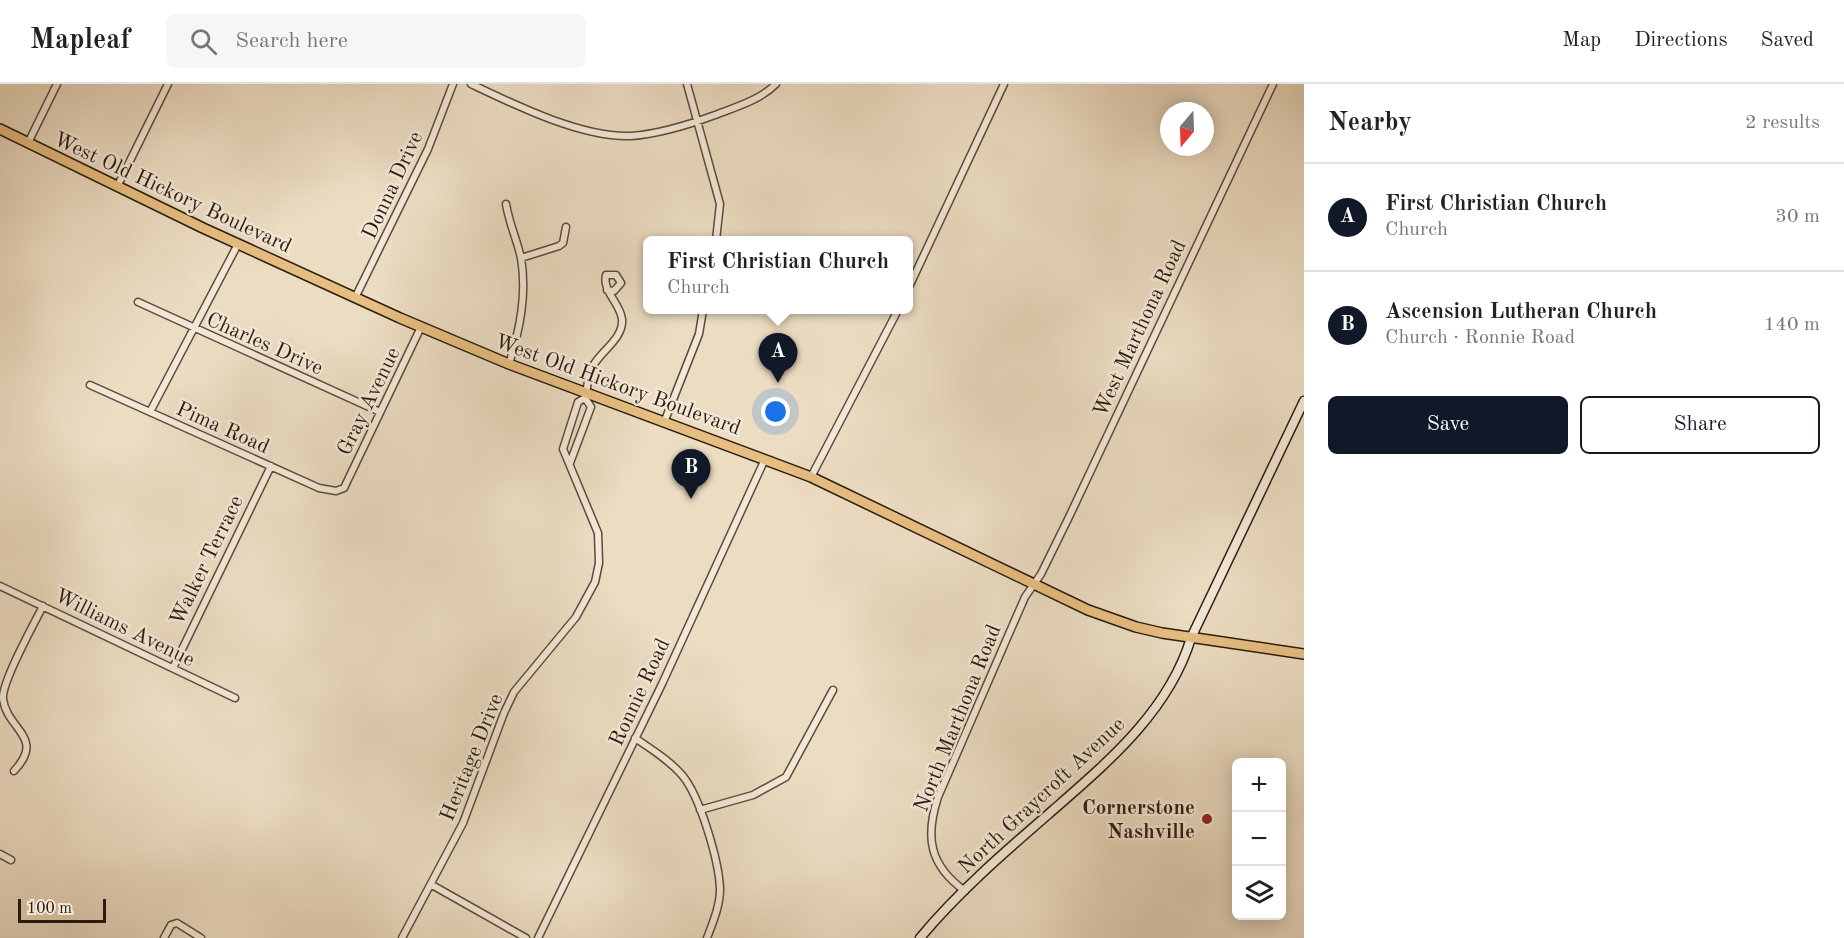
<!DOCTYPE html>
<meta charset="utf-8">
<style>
body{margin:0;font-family:"Old Standard TT",serif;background:#f6f6f6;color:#222}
.controls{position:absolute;right:18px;bottom:18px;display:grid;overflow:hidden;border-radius:9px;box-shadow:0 3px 15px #0003}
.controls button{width:54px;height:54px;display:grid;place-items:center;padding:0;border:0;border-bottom:2px solid #e0e0e0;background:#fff;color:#222;font:30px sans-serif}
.compass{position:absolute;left:1160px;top:18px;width:54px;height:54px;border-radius:50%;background:#fff;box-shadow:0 3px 15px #0003;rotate:199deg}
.scale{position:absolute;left:18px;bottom:15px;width:88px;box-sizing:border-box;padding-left:6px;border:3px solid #2a1c0e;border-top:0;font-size:16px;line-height:21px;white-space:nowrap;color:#2a1c0e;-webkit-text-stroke:4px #f3e8d7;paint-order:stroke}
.you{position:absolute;left:776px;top:328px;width:21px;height:21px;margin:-15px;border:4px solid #fff;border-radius:50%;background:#1a73e8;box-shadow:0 0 0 9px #1a73e833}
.badge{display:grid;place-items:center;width:39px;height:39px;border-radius:50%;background:#111827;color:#fff;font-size:20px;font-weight:700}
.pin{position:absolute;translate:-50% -50px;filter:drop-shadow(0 2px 3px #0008)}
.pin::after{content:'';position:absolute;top:32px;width:21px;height:18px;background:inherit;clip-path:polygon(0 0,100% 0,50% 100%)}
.popup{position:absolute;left:643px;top:152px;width:270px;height:78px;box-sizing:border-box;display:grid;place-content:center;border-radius:9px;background:#fff;filter:drop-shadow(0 2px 4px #0005);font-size:20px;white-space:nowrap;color:#767676}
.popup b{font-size:22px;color:#222}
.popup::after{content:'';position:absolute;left:50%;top:100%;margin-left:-12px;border:12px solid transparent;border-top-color:#fff}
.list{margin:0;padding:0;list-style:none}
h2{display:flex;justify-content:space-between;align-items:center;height:78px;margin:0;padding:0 24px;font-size:26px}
h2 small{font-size:20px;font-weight:400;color:#767676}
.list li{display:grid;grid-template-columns:39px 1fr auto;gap:18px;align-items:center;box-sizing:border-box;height:108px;padding:0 24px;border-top:2px solid #e0e0e0}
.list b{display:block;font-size:22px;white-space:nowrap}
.list p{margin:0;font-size:20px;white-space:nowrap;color:#767676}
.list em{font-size:20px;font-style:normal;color:#767676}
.actions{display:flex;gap:12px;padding:18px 24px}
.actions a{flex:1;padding:14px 0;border:2px solid #111827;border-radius:9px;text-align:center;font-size:21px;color:#111827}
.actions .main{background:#111827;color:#fff}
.icon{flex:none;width:33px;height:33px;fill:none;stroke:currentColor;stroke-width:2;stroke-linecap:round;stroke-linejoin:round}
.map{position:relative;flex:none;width:1304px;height:854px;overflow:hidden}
header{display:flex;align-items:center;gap:36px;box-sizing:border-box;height:84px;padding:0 30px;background:#fff;border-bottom:2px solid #e0e0e0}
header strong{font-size:28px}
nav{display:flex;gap:33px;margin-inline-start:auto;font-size:21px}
.search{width:420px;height:54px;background:#f6f6f6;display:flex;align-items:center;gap:15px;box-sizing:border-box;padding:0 21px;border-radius:9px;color:#767676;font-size:22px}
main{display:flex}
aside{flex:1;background:#fff}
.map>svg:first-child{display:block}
</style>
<header>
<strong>Mapleaf</strong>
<div class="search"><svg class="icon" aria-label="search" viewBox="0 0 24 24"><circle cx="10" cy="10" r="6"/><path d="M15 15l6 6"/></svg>Search here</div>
<nav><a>Map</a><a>Directions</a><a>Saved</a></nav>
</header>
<main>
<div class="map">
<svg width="1304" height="854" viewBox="0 0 1304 854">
<rect width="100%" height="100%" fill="#ecdcc2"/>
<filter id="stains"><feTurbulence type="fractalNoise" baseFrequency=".00333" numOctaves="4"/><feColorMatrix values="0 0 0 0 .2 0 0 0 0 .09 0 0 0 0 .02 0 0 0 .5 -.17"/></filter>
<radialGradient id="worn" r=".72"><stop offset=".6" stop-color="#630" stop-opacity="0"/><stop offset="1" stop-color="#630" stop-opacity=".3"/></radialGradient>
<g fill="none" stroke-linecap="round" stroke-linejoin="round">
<defs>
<path id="street" d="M471 0C515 21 582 54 631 52 660 50 688 41 715 31 736 23 760 16 776 0
M687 0 720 120 716 156
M28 59 57 0
M117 103 168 0
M506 120C509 139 517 156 521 174 527 210 520 245 509 280
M521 174 559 162 563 159 566 143
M908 205 1004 0
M355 214 428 65 453 0
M138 218 380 328
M90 301 319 404 336 407 344 404 421 243
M150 328 238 160
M665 336 699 250 703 226
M570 379 591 323 585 314
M811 393 898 226
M0 502 235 614
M173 584 271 382
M635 654C651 665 669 676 682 691 700 712 719 777 720 805 720 822 713 838 707 854
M14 687C46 653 7 646 3 615 1 599 34 540 43 522
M700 726 753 711 786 693 833 606
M0 770 11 776
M432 801 526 854
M965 807C929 781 925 753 938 713L1025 513 1041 490 1069 433 1273 0
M164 854 171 841 177 839 201 854
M402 854 463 739 504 629 514 608 576 533 595 498 599 479 598 449 563 365 578 318 585 314C588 303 587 292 593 282 601 267 624 254 622 235 620 219 602 207 606 191H616L621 199 614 207 607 206
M538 854 662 600 765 375"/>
<path id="secondary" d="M920 854C958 808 1007 766 1052 727 1108 678 1169 627 1191 554L1304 317"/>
<path id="primary" d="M0 45 203 144 400 234 509 280 811 393 1088 526 1136 543 1162 549 1304 570"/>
</defs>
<use href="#street" stroke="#5a4c3b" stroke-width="9"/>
<use href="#secondary" stroke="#2a1c0e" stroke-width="11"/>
<use href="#primary" stroke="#2a1c0e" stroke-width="12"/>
<use href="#street" stroke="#f3e8d7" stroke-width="6"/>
<use href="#secondary" stroke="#f3e8d7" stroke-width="8"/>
<use href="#primary" stroke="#e6be81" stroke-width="9"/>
</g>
<circle fill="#8f2418" stroke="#f3e8d7" stroke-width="2" cx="1207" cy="735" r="6"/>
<g text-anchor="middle" stroke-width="5" stroke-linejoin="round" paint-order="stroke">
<g font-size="21" fill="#2a1c0e" stroke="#f3e8d7">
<text transform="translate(392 101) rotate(-65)" y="7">Donna Drive</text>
<text transform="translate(173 108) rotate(25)" y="7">West Old Hickory Boulevard</text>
<text transform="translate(1139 244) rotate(-65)" y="7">West Marthona Road</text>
<text transform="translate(265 259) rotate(24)" y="7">Charles Drive</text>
<text transform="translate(618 300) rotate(20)" y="7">West Old Hickory Boulevard</text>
<text transform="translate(368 317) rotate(-64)" y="7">Gray Avenue</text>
<text transform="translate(223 343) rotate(24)" y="7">Pima Road</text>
<text transform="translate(206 476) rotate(-64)" y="7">Walker Terrace</text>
<text transform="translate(125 543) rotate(26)" y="7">Williams Avenue</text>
<text transform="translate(639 608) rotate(-65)" y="7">Ronnie Road</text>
<text transform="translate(957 634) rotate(-68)" y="7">North Marthona Road</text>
<text transform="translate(471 673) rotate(-68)" y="7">Heritage Drive</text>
<text transform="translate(1041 711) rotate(-43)" y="7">North Graycroft Avenue</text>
</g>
<g font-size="21" font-weight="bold" fill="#2a1c0e" stroke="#f3e8d7" text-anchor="end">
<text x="1195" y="730">Cornerstone<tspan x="1195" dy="24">Nashville</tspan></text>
</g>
</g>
<rect width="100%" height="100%" filter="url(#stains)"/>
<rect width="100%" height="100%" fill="url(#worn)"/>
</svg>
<div class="controls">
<button>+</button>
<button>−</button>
<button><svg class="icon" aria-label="layers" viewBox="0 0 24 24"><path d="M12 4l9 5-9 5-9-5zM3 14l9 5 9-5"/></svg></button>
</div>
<svg class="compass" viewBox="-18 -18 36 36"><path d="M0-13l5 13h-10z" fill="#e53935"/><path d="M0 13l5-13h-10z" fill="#767676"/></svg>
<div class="scale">100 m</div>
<div class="you"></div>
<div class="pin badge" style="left:778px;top:299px">A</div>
<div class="popup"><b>First Christian Church</b>Church</div>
<div class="pin badge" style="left:691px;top:415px">B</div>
</div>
<aside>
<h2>Nearby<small>2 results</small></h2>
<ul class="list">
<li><span class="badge">A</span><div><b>First Christian Church</b><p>Church</p></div><em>30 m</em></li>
<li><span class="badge">B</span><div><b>Ascension Lutheran Church</b><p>Church · Ronnie Road</p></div><em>140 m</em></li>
</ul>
<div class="actions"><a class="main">Save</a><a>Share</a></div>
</aside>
</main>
